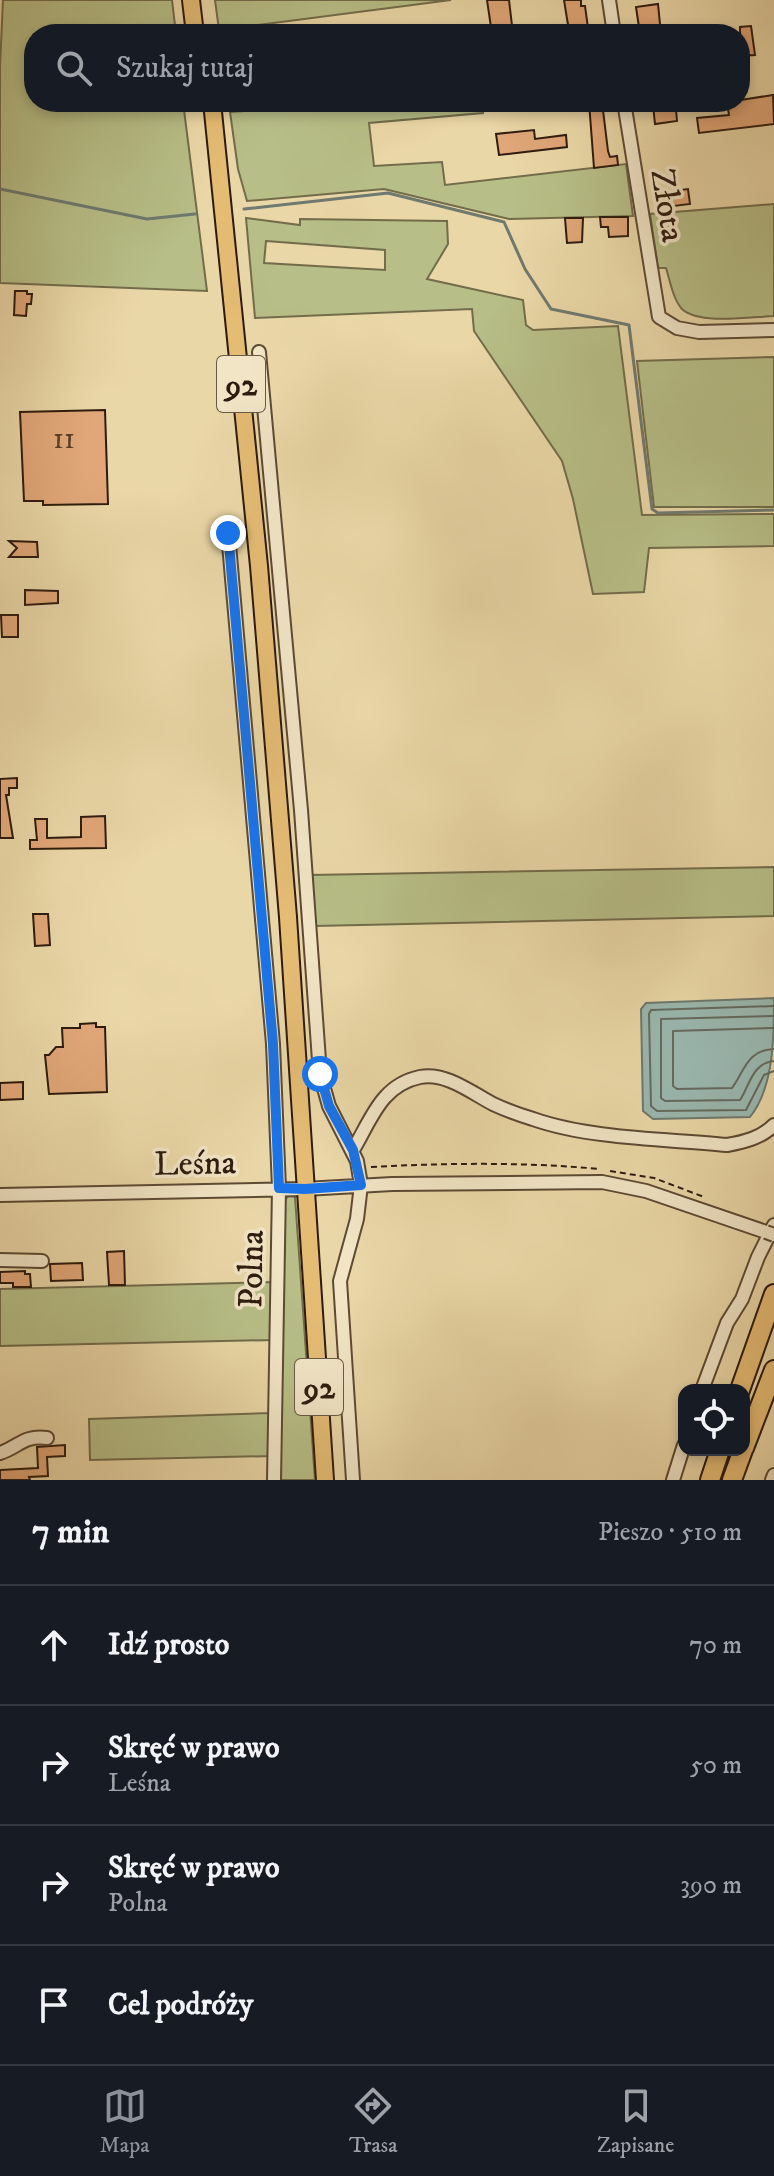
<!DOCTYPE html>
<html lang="pl">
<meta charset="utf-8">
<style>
body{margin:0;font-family:"IM FELL DW Pica",serif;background:#20242c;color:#f1f3f6}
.controls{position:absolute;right:24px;bottom:24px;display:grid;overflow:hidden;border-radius:16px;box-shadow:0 4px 12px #0003}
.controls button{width:72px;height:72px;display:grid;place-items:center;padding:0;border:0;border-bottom:2px solid #363941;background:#171b24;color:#f1f3f6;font:40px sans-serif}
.stop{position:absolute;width:24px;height:24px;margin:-18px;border:6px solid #1a73e8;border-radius:50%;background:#fff}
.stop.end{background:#1a73e8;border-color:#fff;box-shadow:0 2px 8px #0008}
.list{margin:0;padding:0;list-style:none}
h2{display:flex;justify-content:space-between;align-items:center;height:104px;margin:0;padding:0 32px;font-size:34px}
h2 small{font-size:26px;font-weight:400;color:#9ea1a6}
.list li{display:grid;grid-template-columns:52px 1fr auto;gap:24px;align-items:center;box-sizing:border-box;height:120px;padding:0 32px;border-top:2px solid #363941}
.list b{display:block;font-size:30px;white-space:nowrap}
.list p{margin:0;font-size:26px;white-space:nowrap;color:#9ea1a6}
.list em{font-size:26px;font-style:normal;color:#9ea1a6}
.icon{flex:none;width:44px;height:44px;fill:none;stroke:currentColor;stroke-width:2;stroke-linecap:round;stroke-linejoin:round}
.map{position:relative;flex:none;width:774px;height:1480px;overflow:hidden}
.search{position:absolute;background:#171b24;box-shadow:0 4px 12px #0003;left:24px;right:24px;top:24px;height:88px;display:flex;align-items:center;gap:20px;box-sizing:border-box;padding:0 28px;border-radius:32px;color:#9ea1a6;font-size:30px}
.sheet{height:584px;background:#171b24}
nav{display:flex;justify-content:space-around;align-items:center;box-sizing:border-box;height:112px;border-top:2px solid #363941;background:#171b24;font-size:22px;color:#9ea1a6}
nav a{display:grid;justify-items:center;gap:4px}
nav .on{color:#8c9099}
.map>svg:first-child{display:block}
</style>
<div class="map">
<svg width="774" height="1480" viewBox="0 0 774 1480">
<rect width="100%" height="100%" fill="#ead7a7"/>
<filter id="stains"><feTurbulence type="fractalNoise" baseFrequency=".0025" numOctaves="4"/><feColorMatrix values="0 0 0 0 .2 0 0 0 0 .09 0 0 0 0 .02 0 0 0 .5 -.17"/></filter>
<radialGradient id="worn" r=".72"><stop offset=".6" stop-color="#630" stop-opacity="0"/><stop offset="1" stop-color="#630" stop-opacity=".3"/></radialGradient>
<path fill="#b7be87" stroke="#726c4a" stroke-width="2" fill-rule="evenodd" d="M3 0H172L176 34H34V102H183L207 291 0 283V66Z
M215 0H451L219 30Z
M386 102H482L483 113 369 123 374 166 442 162 445 185 626 164 633 216 509 219 384 189 247 201 238 169 230 112Z
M774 204V316C750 317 699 325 682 309 673 299 670 281 666 268H658L650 214Z
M246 218 300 225V219L447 221 448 244 427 279 523 300 526 325 533 330 618 326 642 515 774 514V546L649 548 644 592 593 594 573 499 562 461 474 331 472 309 255 318ZM266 241 385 250V270L264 263Z
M774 357V507H654L637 361Z
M774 867V916L315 926 310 875Z
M289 1195 295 1197 315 1480H279L283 1202Z
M273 1282V1340L0 1346V1289Z
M272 1413 271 1456 90 1460 89 1419Z"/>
<path fill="#9ab8b0" stroke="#6e796f" stroke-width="2" d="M774 998C774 1037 774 1087 750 1117L653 1119 643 1111 641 1009 646 1003Z"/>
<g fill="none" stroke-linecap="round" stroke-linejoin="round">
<path stroke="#646a5f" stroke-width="2" d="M774 1006 651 1010 649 1014 651 1106 657 1111 746 1110 764 1075 774 1071
M774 1016 661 1019V1098L665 1101 740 1100C750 1085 752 1063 774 1061
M774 1028 673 1031V1086L677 1089 732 1088C745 1070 747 1050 774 1049"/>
<path stroke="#6e796f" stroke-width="3" d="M0 189 147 219 195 214
M244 209 388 193 504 222 525 269 551 309 629 325 652 509 658 513 774 510"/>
</g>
<path fill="#e1a778" stroke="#2d1b0e" stroke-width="2" d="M487 0H509L513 34H492Z
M564 0H581V6H585L588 28 569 31Z
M658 4 661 34H640L636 7Z
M751 26 755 55 740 56V27Z
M773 95 774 124 699 133 697 118 729 115 727 102Z
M589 102H602L608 151 610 157 617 156 618 165 594 168Z
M671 103 672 110H676L677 121 655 124 653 105Z
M534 130 535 139 566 135 567 147 499 155 496 134Z
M688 189 690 204 666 207 664 192Z
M600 217H628V236L609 237 608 227H601Z
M565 218H583L582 242 567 243Z
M15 291H27V294H32L31 304H27L26 316 14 315Z
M105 410 108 504 43 505V501H24L20 412Z
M9 541 37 542 38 557H9L17 548Z
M25 590 58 591V603L25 605Z
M1 615H18V637H2Z
M17 778V788H9V795H6L13 838H0V779Z
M105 816 106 848 30 849V840H37L35 819H47V838L81 837V817Z
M33 914H48L50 945 35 946Z
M96 1023V1027H105L107 1092 49 1094 45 1055H49L56 1047H63L62 1028H80V1024Z
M23 1082V1099L0 1100V1083Z
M124 1251 125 1285H109L107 1252Z
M82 1263 83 1280 51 1281 50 1264Z
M25 1271V1274H30L31 1287H13V1283H0V1272Z
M65 1445V1456L47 1457 48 1476 29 1477 30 1480H0V1470L38 1468 37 1447Z"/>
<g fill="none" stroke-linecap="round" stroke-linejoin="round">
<defs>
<path id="minor" d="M609 0 614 34
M624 102 659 317 677 328 699 332 774 330
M259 352 301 810 320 1074 329 1106 357 1161 361 1185 357 1219 340 1281 353 1480
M228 533 273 1044 279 1188 274 1480
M353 1150C371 1120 381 1085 420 1077 446 1072 472 1093 493 1104 506 1110 520 1115 533 1119 590 1139 667 1139 727 1145 744 1142 761 1138 774 1125
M0 1195 305 1189 392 1184 602 1182 646 1191 766 1232
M0 1260 42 1261
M702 1390 727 1323 742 1299 758 1257 774 1225
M0 1453C19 1447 23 1435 47 1438
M673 1480 684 1445
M772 1480 774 1475"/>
<path id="major" d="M191 0 195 34
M212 102 259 566 288 917 325 1480"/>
<path id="highway" d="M740 1390 774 1294
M744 1448 774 1370
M710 1480 720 1450
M732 1480 743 1450"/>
</defs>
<use href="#minor" stroke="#5c4a34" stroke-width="16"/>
<use href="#major" stroke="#2d1b0e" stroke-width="20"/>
<use href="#highway" stroke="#2d1b0e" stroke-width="22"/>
<path stroke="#2d1b0e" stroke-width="2" stroke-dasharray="6 4" stroke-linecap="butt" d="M371 1167C448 1163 523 1162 600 1169
M610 1171 654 1178 704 1197"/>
<use href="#minor" stroke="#f1e5c6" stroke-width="12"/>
<use href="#major" stroke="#e5bc74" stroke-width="16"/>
<use href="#highway" stroke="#e5bc74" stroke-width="18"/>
<defs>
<path id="minor-bridge" d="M766 1232 774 1235"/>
</defs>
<use href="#minor-bridge" stroke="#5c4a34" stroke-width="16" stroke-linecap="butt"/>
<use href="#minor-bridge" stroke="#f1e5c6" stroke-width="12"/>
</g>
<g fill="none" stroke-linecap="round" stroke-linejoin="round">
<path stroke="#1a73e8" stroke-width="10" d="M228 533 273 1044 279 1188 305 1189 361 1185 353 1150 329 1106 320 1074"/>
</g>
<g text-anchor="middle" stroke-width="7" stroke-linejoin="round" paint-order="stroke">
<g font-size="30" fill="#5a3e28">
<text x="64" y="448">11</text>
</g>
<g fill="#f1e5c6" stroke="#685845" stroke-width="2">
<rect x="217" y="356" width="48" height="56" rx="6"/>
<rect x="295" y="1359" width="48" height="56" rx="6"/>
</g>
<g font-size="32" font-weight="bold" fill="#2d1b0e">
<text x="241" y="395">92</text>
<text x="319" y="1398">92</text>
</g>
<g font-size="34" fill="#2d1b0e" stroke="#f1e5c6">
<text transform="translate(669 205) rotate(81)" y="12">Złota</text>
<text transform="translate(195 1162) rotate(-1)" y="12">Leśna</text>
<text transform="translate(250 1269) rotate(-89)" y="12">Polna</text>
</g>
</g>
<rect width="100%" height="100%" filter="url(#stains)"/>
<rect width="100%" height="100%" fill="url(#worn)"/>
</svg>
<div class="controls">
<button><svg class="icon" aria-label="locate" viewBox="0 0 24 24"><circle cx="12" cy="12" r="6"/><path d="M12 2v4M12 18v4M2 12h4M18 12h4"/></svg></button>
</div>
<div class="stop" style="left:320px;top:1074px"></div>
<div class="stop end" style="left:228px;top:533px"></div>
<div class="search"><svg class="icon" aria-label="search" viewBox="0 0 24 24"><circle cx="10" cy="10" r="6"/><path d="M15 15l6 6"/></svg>Szukaj tutaj</div>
</div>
<section class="sheet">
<h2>7 min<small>Pieszo · 510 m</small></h2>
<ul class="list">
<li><svg class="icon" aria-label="ahead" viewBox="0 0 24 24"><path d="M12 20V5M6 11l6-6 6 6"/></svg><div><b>Idź prosto</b></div><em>70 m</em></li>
<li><svg class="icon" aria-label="right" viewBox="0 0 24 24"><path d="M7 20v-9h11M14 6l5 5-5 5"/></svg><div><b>Skręć w prawo</b><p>Leśna</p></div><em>50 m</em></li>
<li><svg class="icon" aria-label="right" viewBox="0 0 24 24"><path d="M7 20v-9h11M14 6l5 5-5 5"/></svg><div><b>Skręć w prawo</b><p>Polna</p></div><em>390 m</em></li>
<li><svg class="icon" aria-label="arrive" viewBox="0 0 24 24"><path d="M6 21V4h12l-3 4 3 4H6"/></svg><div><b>Cel podróży</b></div></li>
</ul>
</section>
<nav>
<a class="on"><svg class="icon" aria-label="map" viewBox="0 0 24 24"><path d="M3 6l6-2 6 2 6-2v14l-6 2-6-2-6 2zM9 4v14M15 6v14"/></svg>Mapa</a>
<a><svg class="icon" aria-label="directions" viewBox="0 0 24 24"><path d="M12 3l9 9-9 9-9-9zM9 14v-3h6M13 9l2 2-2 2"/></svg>Trasa</a>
<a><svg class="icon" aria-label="saved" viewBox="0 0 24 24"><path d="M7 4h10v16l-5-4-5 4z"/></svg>Zapisane</a>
</nav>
